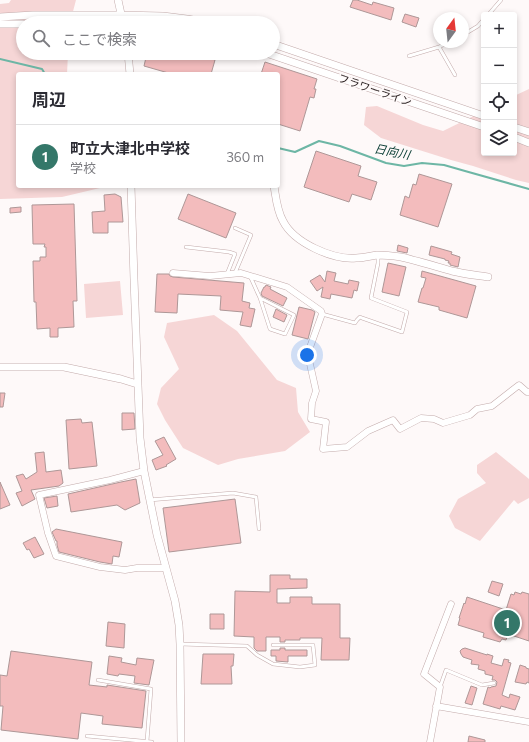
<!DOCTYPE html>
<html lang="ja">
<meta charset="utf-8">
<style>
body{margin:0;font-family:Commissioner,"Noto Sans JP",sans-serif;background:#f7f7f7;color:#2b2b33}
.controls{position:absolute;right:12px;top:12px;display:grid;overflow:hidden;border-radius:4px;box-shadow:0 2px 6px #0003}
.controls button{width:36px;height:36px;display:grid;place-items:center;padding:0;border:0;border-bottom:1px solid #e1e1e2;background:#fff;color:#2b2b33;font:20px sans-serif}
.compass{position:absolute;left:433px;top:12px;width:36px;height:36px;border-radius:50%;background:#fff;box-shadow:0 2px 6px #0003;rotate:15deg}
.you{position:absolute;left:307px;top:355px;width:14px;height:14px;margin:-10px;border:3px solid #fff;border-radius:50%;background:#1a73e8;box-shadow:0 0 0 6px #1a73e833}
.badge{display:grid;place-items:center;width:26px;height:26px;border-radius:50%;background:#347769;color:#fff;font-size:13px;font-weight:700}
.pin{position:absolute;translate:-50% -50%;border:2px solid #fff;box-shadow:0 1px 4px #0006}
.list{margin:0;padding:0;list-style:none}
h2{display:flex;justify-content:space-between;align-items:center;height:52px;margin:0;padding:0 16px;font-size:17px}
h2 small{font-size:13px;font-weight:400;color:#7c7c81}
.list li{display:grid;grid-template-columns:26px 1fr auto;gap:12px;align-items:center;box-sizing:border-box;height:64px;padding:0 16px;border-top:1px solid #e1e1e2}
.list b{display:block;font-size:15px;white-space:nowrap}
.list p{margin:0;font-size:13px;white-space:nowrap;color:#7c7c81}
.list em{font-size:13px;font-style:normal;color:#7c7c81}
.icon{flex:none;width:22px;height:22px;fill:none;stroke:currentColor;stroke-width:2;stroke-linecap:round;stroke-linejoin:round}
.map{position:relative;flex:none;width:529px;height:742px;overflow:hidden}
.search{position:absolute;background:#fff;box-shadow:0 2px 6px #0003;left:16px;top:16px;width:264px;height:44px;display:flex;align-items:center;gap:10px;box-sizing:border-box;padding:0 14px;border-radius:22px;color:#7c7c81;font-size:15px}
.panel{position:absolute;background:#fff;box-shadow:0 2px 6px #0003;left:16px;top:72px;width:264px;height:116px;border-radius:4px}
.map>svg:first-child{display:block}
</style>
<div class="map">
<svg width="529" height="742" viewBox="0 0 529 742">
<rect width="100%" height="100%" fill="#fef9f9"/>
<path fill="#f6d6d6" d="M11 0H76L70 23H23V53H68L67 74H18V186H121L118 188H100L62 197 0 199V4L9 3Z
M529 89V183L516 180 473 166 451 160 381 138 364 125 366 107 377 106 423 125 443 131 484 111V153H514V96Z
M120 281 123 315 86 318 84 284Z
M214 315 237 331 277 380 296 388 298 412 310 432 285 451 238 459 218 465 183 448 165 420 157 404 161 388 179 369 164 337 167 323Z
M496 452 529 479V498L518 504 514 500 480 541 455 528 449 516 458 499 486 483 477 473V465Z"/>
<g fill="none" stroke-linecap="round" stroke-linejoin="round">
<path stroke="#6db6a5" stroke-width="2" d="M0 59 42 69 45 74
M278 148 295 152 319 141 340 146 386 163 404 166 422 163 444 165 465 171 529 189"/>
</g>
<path fill="#f3bcbd" stroke="#ae9797" d="M353 0H357L372 5 373 2 394 8 391 20 350 7Z
M405 14 419 18 416 27 402 22Z
M147 53H191L215 60 211 74H172L144 66Z
M265 62 317 79 314 89H316L314 98 310 97 300 131 278 124V74H261Z
M316 151 361 166 358 176 377 182 371 200 352 194 349 202 304 187Z
M419 174 452 184 438 227 400 215 405 196 409 198 413 184 416 185Z
M115 194 121 197 123 222H108V233H93L92 212 105 211 104 195Z
M188 194 236 213 226 238 178 219Z
M74 204 77 301H73L74 327 58 328V337H50V328L37 329 36 302H34L33 261H40V257H46V247H44L45 244H33L32 205Z
M21 207V212L10 213V208Z
M398 245 408 248 407 253 397 251Z
M431 246 452 252 451 254 460 257 458 267 450 265V263H448L449 261 445 260V259L429 255Z
M388 263 406 267 399 296 382 292Z
M327 271 336 273 334 281 348 284 349 280 359 282 357 291 354 290 352 298 331 294 330 299 321 297 323 287 317 291 310 281 320 275 325 282Z
M422 271 476 286 467 318 439 310V307L418 302 422 288H423L426 278 421 277Z
M157 274H169L170 276 173 277 244 283 242 301 250 303 249 308 255 309 251 327 240 325 243 312 220 310 221 296 178 294 177 313 155 312Z
M266 285 271 287 270 289 287 298 283 306 262 296 261 293 264 287H265Z
M299 307 312 310 315 312 308 339 292 335Z
M276 309 287 315 284 322 273 317Z
M0 393H5L3 407H0Z
M122 413H134L135 429 122 430Z
M81 419 82 423 92 422 97 466 69 469 66 420Z
M164 437 176 459 166 465 167 466 156 470 152 460 163 455 155 441Z
M44 452 46 472 61 470 63 483 59 486 31 490 35 499 22 506 16 493 22 491 16 476 23 474 26 479 37 472 35 453Z
M136 479 140 503 125 510 117 505 71 512 68 494 121 482Z
M0 482 10 505 0 509Z
M57 496 58 506 47 508 44 498Z
M235 499 241 543 169 552 163 508Z
M56 529 122 542 119 557 113 556 112 564 100 562 59 552 57 545V541H56L52 532Z
M35 537 44 554 34 558 29 549 27 550 23 543Z
M270 575H290V579H307V588L277 589V603H290V597H312V604H340V638H350L349 660H321L322 638H300V640H285V642H280V637H266V651H257L254 648V637L234 636 235 591 270 592Z
M492 581 503 584 499 596 488 592Z
M515 592 521 594 522 592 529 594V641L508 634 506 640 502 639 500 642 483 637 484 633 458 625 460 618H459L464 603 465 604 467 597 506 610 511 594 514 595Z
M210 614H224V629H210Z
M108 622 125 624 124 648 106 646Z
M280 648H285V650H307V656H288V662L276 661V656H271V650H280Z
M465 648 487 655V654L493 656 491 663 502 666 504 659 509 660 508 662 511 663 502 695 509 698 510 694 520 697 515 710 501 706 500 709 483 704 488 687 490 688 491 687 496 686 497 682 495 680H492L493 676 485 674V671L478 669 479 665 471 664 472 660 463 657 461 654 460 651 462 649Z
M11 651 92 662 89 685 107 687V685L146 691 142 728 102 724 103 716 81 713 78 739 1 730 3 706H0V675L7 676Z
M203 654H234L233 666H231L232 684H201Z
M109 656 122 658 121 662 136 665 137 658 154 660 149 685 134 683 135 676 119 674 118 676 107 674Z
M520 665 526 667V668L529 669V683L527 682 526 684 515 682Z
M471 686 477 688 472 705 465 703Z
M469 736 485 740V742H468Z"/>
<g fill="none" stroke-linecap="round" stroke-linejoin="round">
<defs>
<path id="service" d="M488 15 501 0
M463 35 478 26 484 19
M439 47 449 42
M409 56 439 47 455 75
M235 228 251 235 235 273
M186 247 229 252 235 254 227 274
M250 276 260 298 270 329 285 334 294 315 260 298
M322 314 355 323 357 320 360 317 362 318 402 332 407 312 371 298 378 263V255
M149 500 233 493 256 497 259 529
M180 644 247 646 257 655 273 664 300 667 315 665 313 645H273
M98 680 151 689 147 741
M440 687 446 670 482 685 494 683
M87 736 152 742"/>
<path id="minor" d="M173 273 210 276 241 273 287 287 321 311 322 314 309 350 308 355 316 391 312 403 311 419 326 422 323 449 347 447 368 431 393 420 400 429 421 418 434 419 443 423 470 415 477 409 492 406 519 385 527 392H529
M144 471 110 480 39 495 48 533 56 556 100 567 125 570 137 568H165
M436 706 529 722
M430 742 440 687 424 674 451 604"/>
<path id="tertiary" d="M118 0 123 23
M0 17 33 15H121L163 16 187 19 210 23
M0 24H23
M273 44 484 116
M128 53 130 74
M266 53 484 127
M514 127 529 132
M514 137 529 143
M131 186 134 279 140 438 144 471 157 535 175 601 179 625 180 644 181 742
M274 186C276 198 277 211 283 221 294 243 333 260 356 258 363 258 370 256 377 255 385 255 394 256 401 257 418 261 435 266 452 271 464 274 475 275 488 277
M0 367H64L121 379 137 384"/>
</defs>
<use href="#service" stroke="#c3abab" stroke-width="4"/>
<use href="#minor" stroke="#c3abab" stroke-width="7"/>
<use href="#tertiary" stroke="#c3abab" stroke-width="8"/>
<use href="#service" stroke="#fff" stroke-width="3"/>
<use href="#minor" stroke="#fff" stroke-width="6"/>
<use href="#tertiary" stroke="#fff" stroke-width="7"/>
</g>
<g text-anchor="middle" stroke-width="3.5" stroke-linejoin="round" paint-order="stroke">
<g font-size="11" fill="#302727" stroke="#fef9f9">
<text transform="translate(375 90) rotate(19)" y="4">フラワーライン</text>
</g>
<g font-size="12" font-style="italic" fill="#043930" stroke="#fef9f9">
<text transform="translate(392 152) rotate(11)" y="4">日向川</text>
</g>
</g>
</svg>
<div class="controls">
<button>+</button>
<button>−</button>
<button><svg class="icon" aria-label="locate" viewBox="0 0 24 24"><circle cx="12" cy="12" r="6"/><path d="M12 2v4M12 18v4M2 12h4M18 12h4"/></svg></button>
<button><svg class="icon" aria-label="layers" viewBox="0 0 24 24"><path d="M12 4l9 5-9 5-9-5zM3 14l9 5 9-5"/></svg></button>
</div>
<svg class="compass" viewBox="-18 -18 36 36"><path d="M0-13l5 13h-10z" fill="#e53935"/><path d="M0 13l5-13h-10z" fill="#7c7c81"/></svg>
<div class="you"></div>
<div class="pin badge" style="left:507px;top:623px">1</div>
<div class="search"><svg class="icon" aria-label="search" viewBox="0 0 24 24"><circle cx="10" cy="10" r="6"/><path d="M15 15l6 6"/></svg>ここで検索</div>
<section class="panel">
<h2>周辺<small></small></h2>
<ul class="list">
<li><span class="badge">1</span><div><b>町立大津北中学校</b><p>学校</p></div><em>360 m</em></li>
</ul>
</section>
</div>
